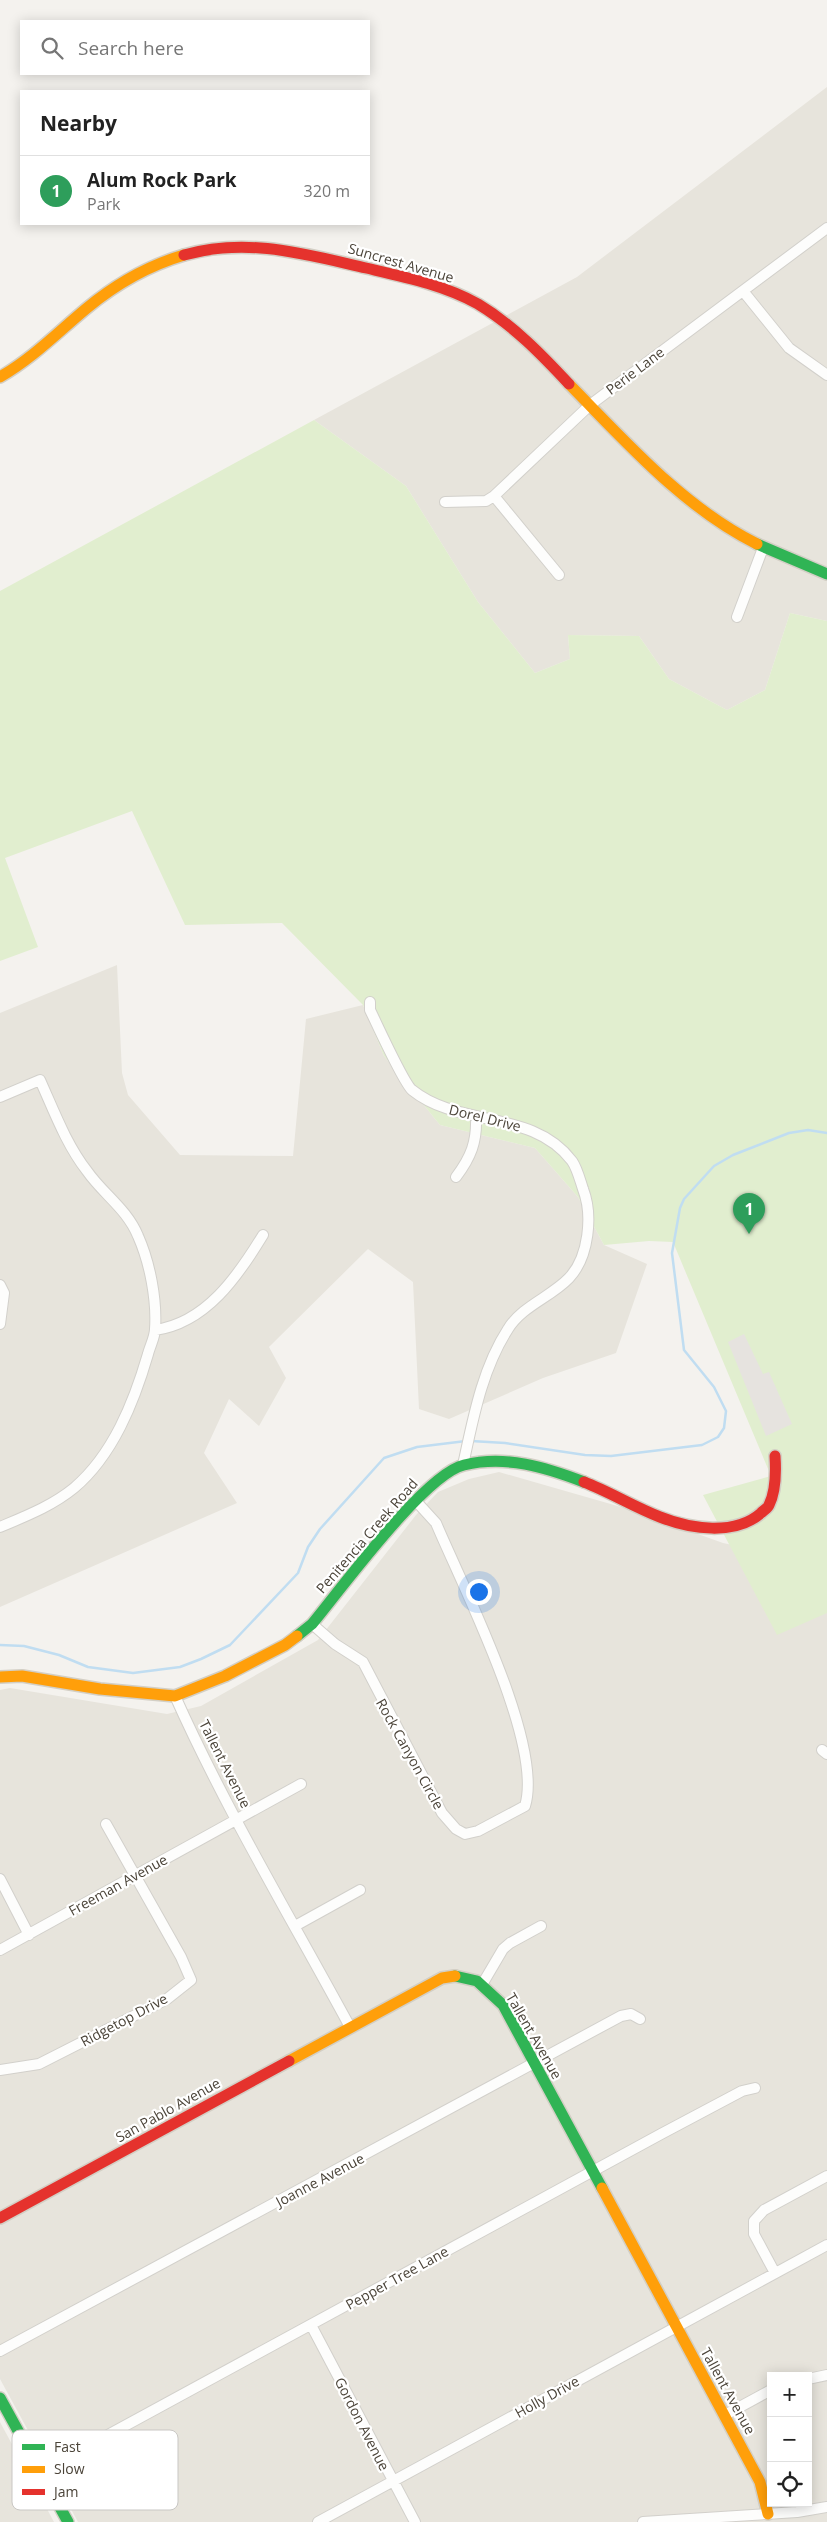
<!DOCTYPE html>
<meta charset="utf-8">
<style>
body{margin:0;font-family:"Open Sans",sans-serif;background:#f6f6f6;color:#222}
.controls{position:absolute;right:15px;bottom:15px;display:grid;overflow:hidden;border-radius:0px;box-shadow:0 2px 12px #0003}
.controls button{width:45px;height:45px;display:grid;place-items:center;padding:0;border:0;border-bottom:1px solid #e0e0e0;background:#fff;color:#222;font:25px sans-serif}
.you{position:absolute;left:478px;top:1591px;width:18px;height:18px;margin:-12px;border:4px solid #fff;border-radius:50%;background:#1a73e8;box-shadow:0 0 0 8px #1a73e833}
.badge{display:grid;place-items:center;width:32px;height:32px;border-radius:50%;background:#2563eb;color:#fff;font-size:16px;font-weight:700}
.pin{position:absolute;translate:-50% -41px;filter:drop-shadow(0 1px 2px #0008)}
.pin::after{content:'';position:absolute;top:26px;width:18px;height:15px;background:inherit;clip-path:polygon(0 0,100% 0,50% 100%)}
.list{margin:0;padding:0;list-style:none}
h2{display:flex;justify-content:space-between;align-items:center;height:65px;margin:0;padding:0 20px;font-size:21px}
h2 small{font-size:16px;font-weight:400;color:#767676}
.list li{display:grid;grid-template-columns:32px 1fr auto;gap:15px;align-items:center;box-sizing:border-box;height:70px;padding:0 20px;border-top:1px solid #e0e0e0}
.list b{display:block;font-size:19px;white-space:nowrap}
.list p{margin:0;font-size:16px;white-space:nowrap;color:#767676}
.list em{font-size:16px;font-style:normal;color:#767676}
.icon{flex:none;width:28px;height:28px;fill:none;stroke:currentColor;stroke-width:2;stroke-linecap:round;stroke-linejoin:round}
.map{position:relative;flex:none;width:827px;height:2522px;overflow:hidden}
.search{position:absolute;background:#fff;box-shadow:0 2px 12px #0003;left:20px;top:20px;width:350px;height:55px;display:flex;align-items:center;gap:12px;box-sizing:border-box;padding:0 18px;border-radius:0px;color:#767676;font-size:19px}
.panel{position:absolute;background:#fff;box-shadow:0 2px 12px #0003;left:20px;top:90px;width:350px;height:135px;border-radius:0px}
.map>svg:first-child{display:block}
</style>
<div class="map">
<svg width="827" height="2522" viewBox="0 0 827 2522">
<rect width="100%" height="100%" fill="#f4f2ee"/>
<path fill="#e7e4dc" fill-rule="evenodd" d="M827 87V621L790 613 765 690 727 710 669 679 639 636 568 635 570 659 535 673 478 602 406 486 314 420 577 277Z
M117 965 122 1073 128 1095 180 1155 293 1156 306 1019 363 1005 384 1056 440 1125 535 1148 578 1197 604 1245 647 1264 616 1353 543 1378 449 1419 419 1409 413 1282 368 1249 269 1347 286 1378 259 1426 229 1399 204 1453 237 1503 0 1607V1013Z
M499 1472 628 1509 723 1543 827 1565V2522H78L0 2379V1690L10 1688 167 1714 201 1706 318 1640 416 1515 438 1492 469 1479ZM771 2376H808V2503H771Z
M0 2422 54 2522H0Z"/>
<path fill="#e1eecf" d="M314 420 406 486 478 602 535 673 570 659 568 635 639 636 669 679 727 710 765 690 790 613 827 621V1613L777 1635 703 1495 771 1476 673 1242 649 1241 604 1245 578 1197 535 1148 440 1125 384 1056 363 1005 282 923 185 925 132 811 5 858 38 947 0 961V591Z"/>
<path fill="#e6e3df" d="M744 1334 763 1374 769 1372 792 1424 766 1436 728 1342Z"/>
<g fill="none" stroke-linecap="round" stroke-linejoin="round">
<path stroke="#c0ddf1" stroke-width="2.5" d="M471 1441 505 1443 585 1455 611 1456 702 1445 718 1437 724 1428 726 1411 714 1387 684 1350 672 1253 680 1208 684 1199 714 1166 733 1155 789 1133 808 1130 827 1133
M0 1645 24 1646 59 1655 88 1667 133 1673 180 1667 201 1659 230 1645 298 1573 308 1547 320 1529 384 1458 417 1447 466 1441"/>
<defs>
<path id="street" d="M743 291 789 348 827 375
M494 496 559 575
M445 502 486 501 494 496 590 405 827 228
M737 617 763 548
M370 1002V1010C377 1024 403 1082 412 1090 459 1128 533 1109 572 1161 577 1168 580 1180 583 1189 593 1215 589 1257 569 1278 551 1297 522 1306 508 1329 482 1369 473 1419 463 1465
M0 1097 40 1080C54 1111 66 1144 87 1171 103 1194 127 1209 138 1236 150 1263 157 1300 155 1329 155 1337 150 1346 148 1354 134 1402 113 1455 74 1488 52 1506 26 1516 0 1527
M456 1177C471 1157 477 1142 476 1117
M0 1285 4 1293 0 1324
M155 1330C206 1323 238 1276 263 1235
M312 1624 335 1644 363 1662 442 1813 456 1829 465 1834 478 1831 525 1806C544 1744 462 1585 436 1523L415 1500
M175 1696C226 1810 291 1918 350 2027
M822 1750 827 1754
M0 1879 29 1935
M295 1926 360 1890
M0 1950 301 1784
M483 1983 503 1949 510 1943 541 1926
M0 2070 39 2064 167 1999 191 1980 181 1957 106 1824
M775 2273 754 2234V2221L764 2210 827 2176
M311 2325 415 2522
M0 2351 621 2016 631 2014 640 2019
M808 2379 827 2375
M725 2415 771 2390
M40 2472 661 2134 742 2091 755 2088
M318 2522 827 2245
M643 2522 797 2512 827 2507"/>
<path id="fast" d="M757 544 827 574
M297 1636 312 1624C341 1589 425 1474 464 1465 506 1455 545 1467 584 1482
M455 1976 477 1981 503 2005 602 2188
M0 2398 68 2522"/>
<path id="slow" d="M0 377C33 358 58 332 87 308 116 284 147 266 184 255
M569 384C626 442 683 507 757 544
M0 1677 22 1676 100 1689 175 1696 225 1676 285 1645 297 1636
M289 2061 442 1978 455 1976
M602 2188 760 2482 768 2514"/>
<path id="jam" d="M184 255C247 237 305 254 366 268 405 277 444 285 478 304 513 325 542 355 569 384
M584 1482C610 1492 634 1507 660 1517 690 1529 735 1536 761 1513 764 1510 768 1508 769 1505 776 1491 776 1471 775 1456
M0 2218 289 2061"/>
</defs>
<use href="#street" stroke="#d2d0cb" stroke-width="12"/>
<use href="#fast" stroke="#d3cfc5" stroke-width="14"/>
<use href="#slow" stroke="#d3cfc5" stroke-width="14"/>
<use href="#jam" stroke="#d3cfc5" stroke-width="14"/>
<use href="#street" stroke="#fdfdfc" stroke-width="10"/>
<use href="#fast" stroke="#30b455" stroke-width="11"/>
<use href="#slow" stroke="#ff9f0a" stroke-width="11"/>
<use href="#jam" stroke="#e5322d" stroke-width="11"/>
</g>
<g text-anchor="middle" stroke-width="4.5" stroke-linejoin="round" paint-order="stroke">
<g font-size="14" fill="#4b4439" stroke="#fff">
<text transform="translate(401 263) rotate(16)" y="5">Suncrest Avenue</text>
<text transform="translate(635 371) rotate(-37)" y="5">Perie Lane</text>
<text transform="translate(485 1118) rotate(14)" y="5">Dorel Drive</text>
<text transform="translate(367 1536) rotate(-49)" y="5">Penitencia Creek Road</text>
<text transform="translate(410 1754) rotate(61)" y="5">Rock Canyon Circle</text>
<text transform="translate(225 1764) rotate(63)" y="5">Tallent Avenue</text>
<text transform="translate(118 1885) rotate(-29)" y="5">Freeman Avenue</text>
<text transform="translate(124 2020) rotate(-28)" y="5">Ridgetop Drive</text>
<text transform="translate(534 2036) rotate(60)" y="5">Tallent Avenue</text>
<text transform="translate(168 2110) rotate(-29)" y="5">San Pablo Avenue</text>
<text transform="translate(320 2180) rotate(-28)" y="5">Joanne Avenue</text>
<text transform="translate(397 2278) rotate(-29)" y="5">Pepper Tree Lane</text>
<text transform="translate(728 2391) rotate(61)" y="5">Tallent Avenue</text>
<text transform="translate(547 2397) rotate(-29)" y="5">Holly Drive</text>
<text transform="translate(362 2424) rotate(63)" y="5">Gordon Avenue</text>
</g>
</g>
<rect x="12" y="2430" width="166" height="80" rx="8" fill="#fff" stroke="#c9c7c4" stroke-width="1"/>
<rect x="22" y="2444" width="23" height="6" fill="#30b455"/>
<rect x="22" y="2466" width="23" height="7" fill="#ff9f0a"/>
<rect x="22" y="2489" width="23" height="6" fill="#e5322d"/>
<g font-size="14" fill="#4b4439">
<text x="54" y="2452">Fast</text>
<text x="54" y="2474">Slow</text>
<text x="54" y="2497">Jam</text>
</g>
</svg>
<div class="controls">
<button>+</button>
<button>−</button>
<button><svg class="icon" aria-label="locate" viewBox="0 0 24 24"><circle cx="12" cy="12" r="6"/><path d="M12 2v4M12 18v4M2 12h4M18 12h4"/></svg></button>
</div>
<div class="you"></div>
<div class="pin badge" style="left:749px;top:1234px;background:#2e9e5b">1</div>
<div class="search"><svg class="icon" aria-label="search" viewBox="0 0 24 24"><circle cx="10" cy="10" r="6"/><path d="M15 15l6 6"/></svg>Search here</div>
<section class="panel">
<h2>Nearby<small></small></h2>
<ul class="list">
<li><span class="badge" style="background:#2e9e5b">1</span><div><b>Alum Rock Park</b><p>Park</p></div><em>320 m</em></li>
</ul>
</section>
</div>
